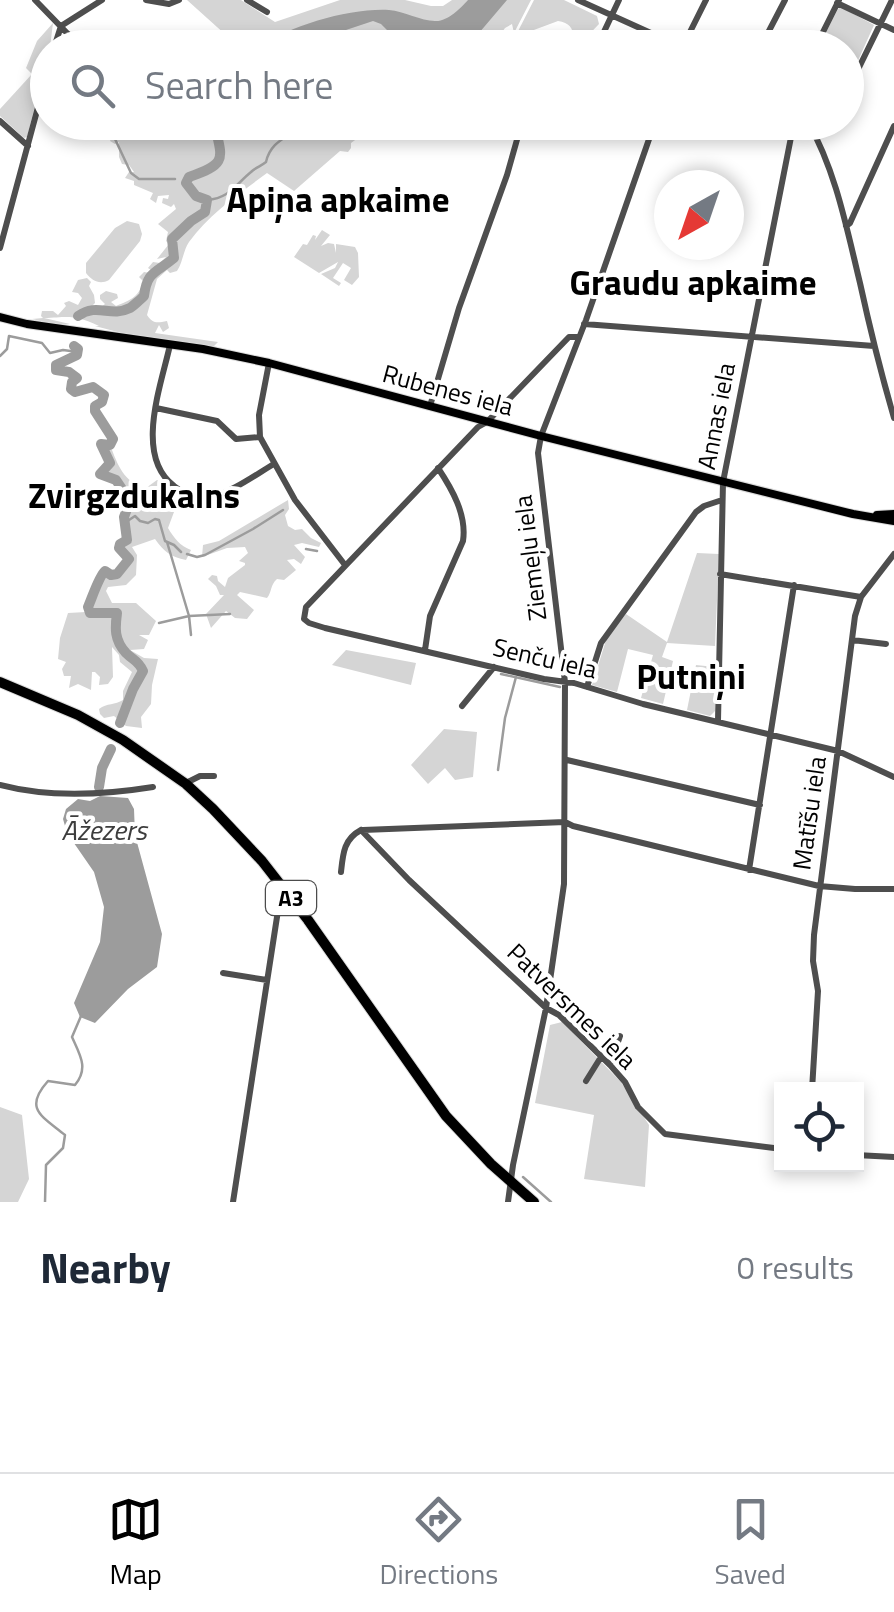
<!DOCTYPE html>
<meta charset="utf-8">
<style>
body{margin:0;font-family:"Titillium Web",sans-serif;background:#f6f6f7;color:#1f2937}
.controls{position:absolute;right:30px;bottom:30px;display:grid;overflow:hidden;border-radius:0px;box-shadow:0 5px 15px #0003}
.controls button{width:90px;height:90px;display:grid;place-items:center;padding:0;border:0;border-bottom:2px solid #e0e1e3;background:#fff;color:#1f2937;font:50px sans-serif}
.compass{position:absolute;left:654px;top:170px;width:90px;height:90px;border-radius:50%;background:#fff;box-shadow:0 5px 15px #0003;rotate:220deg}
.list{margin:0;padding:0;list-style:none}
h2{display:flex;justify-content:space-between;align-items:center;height:130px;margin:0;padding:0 40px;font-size:42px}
h2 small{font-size:32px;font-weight:400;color:#747a83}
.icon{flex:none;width:55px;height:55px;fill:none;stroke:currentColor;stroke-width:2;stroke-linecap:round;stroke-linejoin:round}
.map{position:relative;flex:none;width:894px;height:1202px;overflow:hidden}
.search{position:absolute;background:#fff;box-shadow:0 5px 15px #0003;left:30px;right:30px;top:30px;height:110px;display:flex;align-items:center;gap:25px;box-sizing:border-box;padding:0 35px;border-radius:55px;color:#747a83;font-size:38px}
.sheet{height:270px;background:#fff}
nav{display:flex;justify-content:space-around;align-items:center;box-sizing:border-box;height:140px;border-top:2px solid #e0e1e3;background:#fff;font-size:28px;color:#747a83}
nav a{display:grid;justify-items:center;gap:5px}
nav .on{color:#000}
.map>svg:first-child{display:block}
</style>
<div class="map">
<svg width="894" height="1202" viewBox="0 0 894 1202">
<rect width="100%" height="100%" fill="#fff"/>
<path fill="#d5d5d5" d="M187 0H241L275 22 340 0H405L431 6H443L452 0H531L514 33 512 24 505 28 491 48 236 47 237 45Z
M534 0H564L597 16 599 24 577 47 572 46C575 33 573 23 558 21L515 37Z
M841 7 874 25 847 85 846 48H818L838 9Z
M53 23 50 47 48 48 47 58 27 137 24 138 0 116V109L32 74 26 68 37 41Z
M103 123H458L457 125 378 127 373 130H389L385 137 379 139 370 137V133L366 132 351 143V148L348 152 340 151 294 191 267 173C239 194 210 213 189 242 183 251 183 262 177 271L170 273 167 270 157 279 147 315C153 324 157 323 167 321L169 328 163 332 159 325 155 333 218 342 213 347 129 335 95 326H99C74 314 69 317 44 318L70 324 58 325 32 319 43 318 41 316 42 311H53L58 315 66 306 64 303 69 301 78 305 82 298 78 293 72 292 78 280 87 278 91 282 89 286 94 295 95 303 91 307 94 311 103 312 101 307 105 304 100 299V295L106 291 117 294 118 298 111 302 116 306C132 299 136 299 144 282L139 277 144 272 150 273 151 270 148 268 153 262 160 263 166 257 157 259 169 244 166 241 168 232 158 224 176 209 174 204 171 207 162 203 163 198 168 199 169 195 158 196 156 203 150 199 153 193 134 185V181L125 178 129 172H134L129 165 122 164 119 157V142L115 144 110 141 112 136 102 127Z
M127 221 139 224 142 234 140 241 109 280C100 285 92 281 86 273V263L115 228Z
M322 230 330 235 321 246 328 243 334 244 336 253V244L355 247 358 253 359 277 352 285 344 280 351 268 343 263 333 278 341 283 339 286 321 274 335 268 338 262 319 273 294 257 303 244 307 245 313 235 316 236 315 240Z
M101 444 110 445C118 465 123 482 146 488L157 480 168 486C165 500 161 501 148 504L150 511 171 503 174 512 168 528C174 538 180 546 191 550L186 560C171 557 164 552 155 539L132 547 137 555 136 575 126 585 108 587 106 591 112 603H136L156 621 149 635H139L148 640 144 649 130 650 144 658 158 659 152 685 151 704 141 717 142 728 126 726 114 716 104 718 100 714 99 709C107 703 115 705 123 700V691L132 672 120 662 119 655 112 647 113 677 108 684 99 685 100 677 95 672H92L91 690 78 684 69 688 71 676H64L62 669 66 662 58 659 60 638 68 613 86 612C90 603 100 576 105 571L111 575 117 574 128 559 120 550V544L127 540 124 517 127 509 111 502 108 498 123 491 116 480 100 474 110 463Z
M288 500 289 509 285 515 288 526 295 530 302 529 311 538 321 543 319 547 302 543 294 545 305 557 301 564 294 559 287 560 296 570 284 580 277 579C270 585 272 592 267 598L240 592 237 595 254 610 247 619 235 618 226 611 211 628 206 614 224 595H220L216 586 208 579 212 575 217 576 218 581 225 587 228 578 245 565V563L239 561 248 553 245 547 227 548 202 557 203 545 219 541Z
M697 553 719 554 715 646 667 643 662 657 673 661 663 704 641 698 653 655 628 649 617 692 592 685 607 637 626 614 667 642Z
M346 650 416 663 411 685 332 665Z
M696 665 715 667V711L710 716 687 710Z
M444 729 477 732 473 777 455 780 445 768 428 784 411 765Z
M562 1022 621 1082 649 1125 645 1187 584 1179 594 1115 535 1103 550 1025Z
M0 1107 22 1115 29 1179 18 1202H0Z"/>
<path fill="#9c9c9c" d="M468 0H507L479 33 427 47 406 40 387 30 381 24 373 21 334 34 326 47H259C292 25 349 8 389 10 404 11 421 21 435 21 447 22 461 8 468 0Z
M100 796 128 798 134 809 135 835 162 934 157 967 128 989 95 1023 80 1017 74 1003 100 942 104 907 94 872 67 833 63 819 66 809 78 799 90 801Z"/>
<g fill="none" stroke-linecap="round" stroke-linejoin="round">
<path stroke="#9c9c9c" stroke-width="2.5" d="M107 122 131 173 139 179H175
M207 200C230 198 235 185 251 172 255 168 261 166 266 162 270 144 283 139 296 130L299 122
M0 356 7 349 9 336 42 343 50 353 63 350 78 352
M126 522 135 516 140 521 148 523 155 519 159 520 165 541 174 545 181 552
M167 542 189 616 191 635
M306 549 317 551
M187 554 197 557 205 555 253 529 283 510
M159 623 189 616 230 614
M501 674 560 687
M498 770 505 718 516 677
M523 1177 551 1202
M45 1202 46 1165 63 1148 65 1135C42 1116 23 1109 48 1081L75 1085C89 1068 80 1055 72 1037L81 1016"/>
<path stroke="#9c9c9c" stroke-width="10" d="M78 316C98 302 110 318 130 308 132 307 142 298 144 296 147 271 156 273 174 258L172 239 191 221 205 212 207 200 196 196 186 183 189 177C229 163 222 159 214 122
M74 346 78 349 77 355 56 365V370L69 372 77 378 72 382 71 389 75 392 93 387 104 395 102 402 95 406V411L113 439 110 445 101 444 110 463 100 474 116 480 124 492 108 498 111 502 127 509 124 517 127 540 120 544 119 548 129 559 117 574 111 575 105 571C99 576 92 598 88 607L90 613H117C115 628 114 640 126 653 134 661 138 660 143 671L133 689 120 723
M99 787 102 768 111 749"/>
<defs>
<path id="major" d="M0 317 27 324 203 349 269 363 541 436 853 514 894 521
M877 515 894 514"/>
<path id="highway" d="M0 682 78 715 123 740 186 784 213 809 262 861 308 920 446 1116 491 1164 534 1202"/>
</defs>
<use href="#major" stroke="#dbdbdb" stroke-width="10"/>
<use href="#highway" stroke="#dbdbdb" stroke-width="12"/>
<path stroke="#4e4e4e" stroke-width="6" d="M35 0 67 33 86 48
M146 0 169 4 179 0
M247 0 267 12
M578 0 684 48
M837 3 894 30
M683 46 706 0
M54 48 61 26 102 0
M591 48 602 36 619 0
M760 48 785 0
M815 48 839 0
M846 94 892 0
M0 121 28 146
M808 122C836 171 847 230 860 283 870 329 881 373 894 418
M815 135 829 122
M846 226 850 223 894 126
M0 248 48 70
M584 324 874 346
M579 337H569L487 422 478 427 306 607 304 619 309 623 325 628 544 679 574 683 643 704 838 751 894 777
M170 345C161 386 134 456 174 486 185 495 197 499 211 497 232 492 255 475 274 464
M269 363 259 415 260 437 295 500 345 565
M430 406 459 308 507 175 522 122
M156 408 217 421 236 439 260 437
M720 574 861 597
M852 640 886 644
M425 650 430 616 463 541C467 515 452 489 438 468
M587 687 601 643 696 512 704 506 722 500
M462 706 494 667
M718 721 723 482 794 122
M567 760 760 805
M186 783 200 776H214
M0 785C49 798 103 795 153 787
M361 830 409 880 546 1008 559 1015 610 1065 625 1082 638 1107 665 1134 782 1149
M363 830 565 822 573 826 819 886 855 889H894
M749 870 794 585
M341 872C343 853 344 839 361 830
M223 973 267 980
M610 1065 620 1036
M586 1081 601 1057
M812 1090 818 991 813 961 814 935 855 616 861 597 894 554
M856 1155 894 1157
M233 1202 279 904 286 893
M508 1202 513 1165 546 1008 564 884 565 682 538 453 541 436 586 320 655 122"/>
<use href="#major" stroke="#000" stroke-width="8"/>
<use href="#highway" stroke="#000" stroke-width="10"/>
</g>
<g text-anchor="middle" stroke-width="8" stroke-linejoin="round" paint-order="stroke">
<rect fill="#fff" stroke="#4c4c4c" stroke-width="2.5" x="266" y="881" width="50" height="34" rx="8"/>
<g font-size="22" font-weight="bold" fill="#000">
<text x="291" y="906">A3</text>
</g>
<g font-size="25" fill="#000" stroke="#fff">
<text transform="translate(448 390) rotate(15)" y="9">Rubenes iela</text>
<text transform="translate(716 416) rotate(-79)" y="9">Annas iela</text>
<text transform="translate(530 558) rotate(-97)" y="9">Ziemeļu iela</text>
<text transform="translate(545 658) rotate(13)" y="9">Senču iela</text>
<text transform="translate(809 813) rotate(-82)" y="9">Matīšu iela</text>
<text transform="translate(572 1006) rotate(44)" y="9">Patversmes iela</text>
</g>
<g font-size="28" font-style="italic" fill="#3d3d3d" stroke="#fff">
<text x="104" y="840">Āžezers</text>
</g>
<g font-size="35" font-weight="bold" fill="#000" stroke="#fff">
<text x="338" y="212">Apiņa apkaime</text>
<text x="693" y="295">Graudu apkaime</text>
<text x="134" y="508">Zvirgzdukalns</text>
<text x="691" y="689">Putniņi</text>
</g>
</g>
</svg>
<div class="controls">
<button><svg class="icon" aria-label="locate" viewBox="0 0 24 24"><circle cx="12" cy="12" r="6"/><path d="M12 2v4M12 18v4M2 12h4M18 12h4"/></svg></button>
</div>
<svg class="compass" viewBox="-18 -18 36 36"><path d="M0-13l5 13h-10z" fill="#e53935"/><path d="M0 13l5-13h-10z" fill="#747a83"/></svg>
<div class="search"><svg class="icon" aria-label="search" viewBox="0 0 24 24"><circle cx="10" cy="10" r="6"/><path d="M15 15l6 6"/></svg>Search here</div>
</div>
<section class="sheet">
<h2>Nearby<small>0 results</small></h2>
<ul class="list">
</ul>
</section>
<nav>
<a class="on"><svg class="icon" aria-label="map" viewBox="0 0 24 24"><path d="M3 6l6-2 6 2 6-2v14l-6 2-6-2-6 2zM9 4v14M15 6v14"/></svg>Map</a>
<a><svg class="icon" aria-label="directions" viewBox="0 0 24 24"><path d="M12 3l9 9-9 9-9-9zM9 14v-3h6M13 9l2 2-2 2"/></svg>Directions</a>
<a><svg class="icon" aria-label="saved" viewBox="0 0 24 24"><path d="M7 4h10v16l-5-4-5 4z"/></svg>Saved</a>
</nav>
